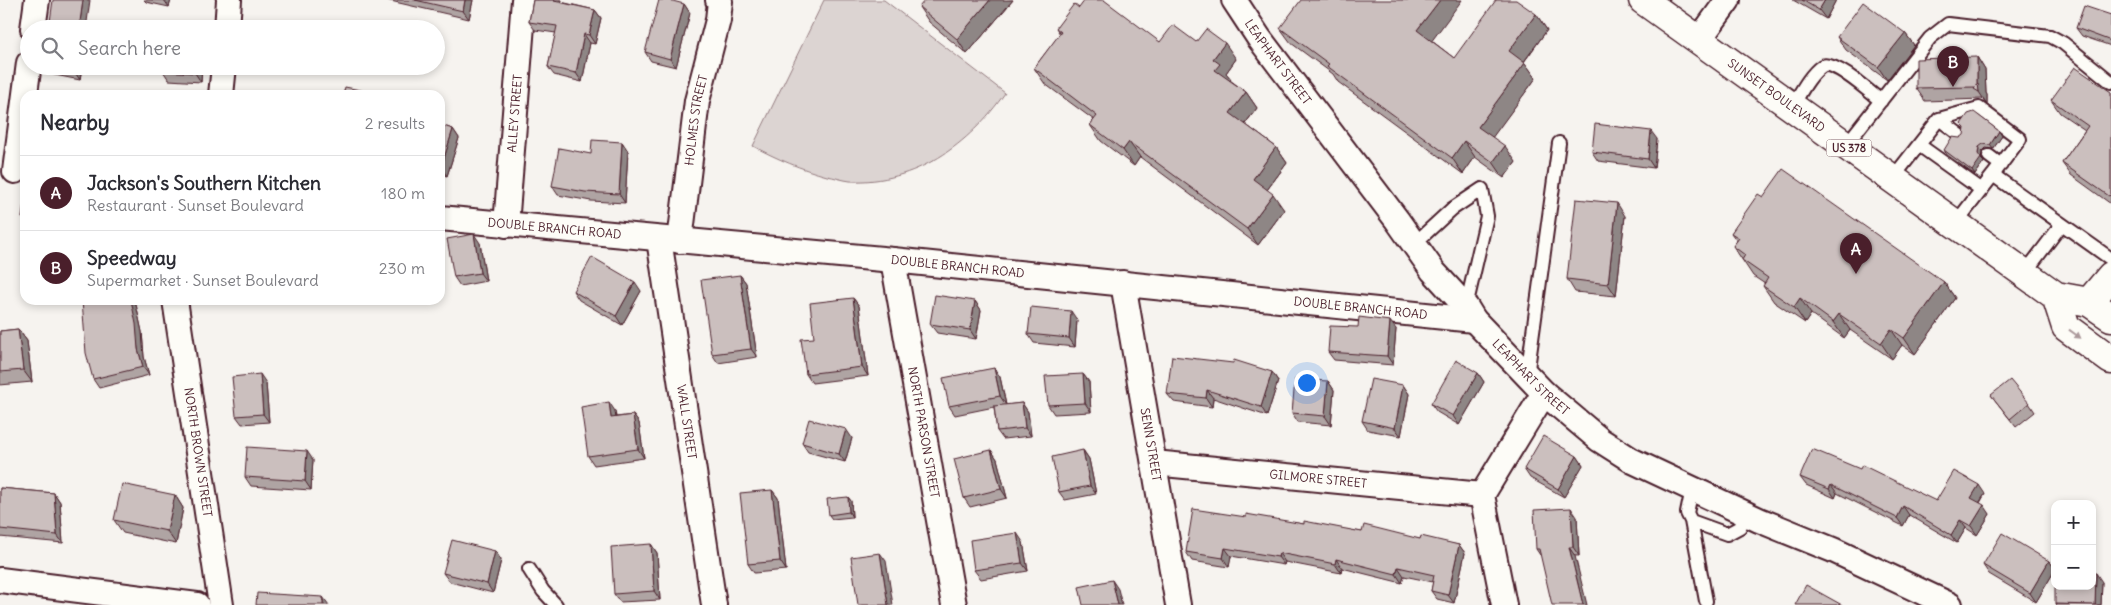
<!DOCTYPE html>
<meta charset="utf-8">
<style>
body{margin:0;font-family:Delius,sans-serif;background:#f2f2f3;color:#2b2b33}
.controls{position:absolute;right:15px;bottom:15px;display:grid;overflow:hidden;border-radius:10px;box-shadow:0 2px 8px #0003}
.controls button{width:45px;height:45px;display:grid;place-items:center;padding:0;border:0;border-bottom:1px solid #e1e1e2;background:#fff;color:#2b2b33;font:25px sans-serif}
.you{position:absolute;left:1306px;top:382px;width:18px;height:18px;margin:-12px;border:4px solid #fff;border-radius:50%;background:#1a73e8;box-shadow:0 0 0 8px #1a73e833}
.badge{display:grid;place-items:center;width:32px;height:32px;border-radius:50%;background:#4a1f2b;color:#fff;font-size:16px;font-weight:700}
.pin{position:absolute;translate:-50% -41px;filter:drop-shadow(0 1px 2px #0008)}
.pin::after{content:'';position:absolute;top:26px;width:18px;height:15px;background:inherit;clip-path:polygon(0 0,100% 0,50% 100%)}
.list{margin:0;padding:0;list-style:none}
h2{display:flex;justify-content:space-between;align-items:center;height:65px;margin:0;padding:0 20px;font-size:21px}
h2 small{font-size:16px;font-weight:400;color:#7c7c81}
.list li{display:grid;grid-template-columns:32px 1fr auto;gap:15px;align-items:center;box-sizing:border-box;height:75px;padding:0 20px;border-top:1px solid #e1e1e2}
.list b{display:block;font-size:19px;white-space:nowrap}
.list p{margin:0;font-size:16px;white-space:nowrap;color:#7c7c81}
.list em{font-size:16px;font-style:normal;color:#7c7c81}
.icon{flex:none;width:28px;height:28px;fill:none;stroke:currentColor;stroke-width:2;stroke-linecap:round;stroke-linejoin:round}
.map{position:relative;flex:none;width:2111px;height:605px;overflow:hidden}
.search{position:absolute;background:#fff;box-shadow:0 2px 8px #0003;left:20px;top:20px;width:425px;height:55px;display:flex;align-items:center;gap:12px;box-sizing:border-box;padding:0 18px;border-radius:28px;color:#7c7c81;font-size:19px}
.panel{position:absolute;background:#fff;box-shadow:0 2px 8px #0003;left:20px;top:90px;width:425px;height:215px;border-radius:15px}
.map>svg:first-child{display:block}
</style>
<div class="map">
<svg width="2111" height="605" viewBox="0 0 2111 605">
<rect width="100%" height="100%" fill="#f6f3ef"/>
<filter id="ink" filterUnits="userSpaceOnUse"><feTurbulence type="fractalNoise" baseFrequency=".02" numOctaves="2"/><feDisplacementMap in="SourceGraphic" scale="10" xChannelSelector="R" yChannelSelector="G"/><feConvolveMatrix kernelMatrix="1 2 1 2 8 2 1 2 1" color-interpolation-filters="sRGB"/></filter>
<g filter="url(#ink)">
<path fill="#dcd4d2" stroke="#937a7e" d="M824 0H884L1005 93C969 145 915 184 850 181 842 180 834 177 827 176 801 169 777 159 753 146Z"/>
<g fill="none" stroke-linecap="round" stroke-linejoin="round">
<defs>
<path id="service" d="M1792 107C1800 94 1809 75 1822 66 1833 59 1871 93 1881 101
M1939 119 1960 135
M1846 145 1930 38 1948 24 2050 36 2063 43 2111 82
M1919 145 1982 190
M1989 156 2001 165
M1892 179 1939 119 1979 108 2020 139 1993 175 2111 259
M1955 224 1993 175
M1414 244 1452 209 1482 189 1487 216 1466 307
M2024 274 2062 224
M1527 376 1559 143
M1692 489 1687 513 1691 521 1706 601
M1691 521 1727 534 1740 527 1747 514
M529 569 543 591 556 605"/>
<g id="minor">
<path id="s1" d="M1234 0 1259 38 1397 220 1433 271 1466 307 1474 320 1544 393 1600 440 1633 461 1759 520 1833 550 1950 605"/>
<path d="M33 29 37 0"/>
<path d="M227 29 229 0"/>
<path d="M1699 40 1728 0"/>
<path d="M221 95 224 66"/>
<path d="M15 171 29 63"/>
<path id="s2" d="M440 218 893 260 1474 320"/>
<path id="s3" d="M506 225 524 0"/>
<path id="s4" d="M659 239 714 605"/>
<path id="s5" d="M680 241 697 101 718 20 720 1 718 0"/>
<path id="s6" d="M893 260 954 605"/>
<path id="s7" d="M1123 283 1178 605"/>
<path id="s8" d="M175 300 221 605"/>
<path id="s9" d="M1154 463 1482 495"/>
<path d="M0 580 197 605"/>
<path d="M1504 605 1482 495 1544 393"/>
</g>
<g id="primary">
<path id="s10" d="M1643 0 2056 296 2089 302 2111 317"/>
<path d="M2056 296 2066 327 2111 360"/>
<path d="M2089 302 2111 276"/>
</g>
</defs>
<use href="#service" stroke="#4a1f2b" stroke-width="16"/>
<use href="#minor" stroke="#4a1f2b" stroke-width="28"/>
<use href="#primary" stroke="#4a1f2b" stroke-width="31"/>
<use href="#service" stroke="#fdfcf7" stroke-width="12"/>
<use href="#minor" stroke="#fdfcf7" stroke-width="24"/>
<use href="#primary" stroke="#fdfcf7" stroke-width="28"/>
</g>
<path fill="#afa4a3" stroke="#4a1f2b" d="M144 0H171L169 7 146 2Z
M386 0H473L469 19Z
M533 0H562L561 2 595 10 601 18 595 44 590 43 582 82 554 75 548 67 556 33 535 30 529 22Z
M1013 0 967 54 929 22 919 7Z
M1793 0H1836L1826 19Z
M684 4 690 13 676 67 651 61 645 52Z
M1079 8 1160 42H1196L1236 59 1226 73 1231 79 1230 80 1246 92 1257 108 1245 124 1276 147 1287 163 1267 190 1284 210 1258 245 1140 157 1134 166 1101 141 1090 125 1094 120 1045 84 1034 68 1060 34 1056 28Z
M1536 14 1547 30 1524 62 1536 78 1492 137 1516 162 1504 178 1475 157 1463 174 1338 82 1333 74 1291 43 1280 28 1432 41 1454 58Z
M2111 15V46L2082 36 2076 28Z
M1905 33 1914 45 1887 80 1846 50 1837 37Z
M1977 57 1985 70 1986 93 1987 95V104L1982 99 1925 101 1916 88Z
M44 66H82L80 80 50 74Z
M164 66H202L201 82 169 80 163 71Z
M2111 92V204L2071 175 2062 163 2085 130 2060 113 2051 100Z
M440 125 453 129 459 138 447 176 440 174Z
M2002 136 1993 149 1986 148 1982 152 1981 159 1984 162 1975 175 1947 155 1944 150 1960 138Z
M1657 139 1654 168 1598 161 1592 152Z
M622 142 628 151 625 203 591 201 558 195 552 186 591 154Z
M1763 197 1944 282 1955 298 1915 354 1902 345 1892 359 1850 330 1844 338 1811 314 1805 323 1774 302 1763 286 1765 284 1753 276 1733 246 1737 241 1731 233Z
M1625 216 1616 296 1575 292 1567 279Z
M480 243 486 281 460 286 454 277Z
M740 275 746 283 757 357 718 363 712 354Z
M573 291H641L622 325 579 300Z
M853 298 859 306 868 376 812 383 806 374 814 338Z
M82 300H135L142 332 144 357 149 375 99 388 93 379Z
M975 301 981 310 976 339 937 333 930 324Z
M1077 320 1075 347 1034 343 1028 334Z
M18 329 27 341 32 382 0 385V331Z
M1396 329 1393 365 1334 360 1328 352Z
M994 368 1000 377 1006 405 1022 403 1028 412 1031 436 1003 439 997 431 994 407 955 415 949 406Z
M1272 372 1278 381 1267 416 1213 398 1212 407 1174 402 1167 394Z
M1478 373 1484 382 1459 425 1437 412 1431 404Z
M1083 374 1089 382 1091 412 1054 414 1048 405Z
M1328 381 1334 390 1331 425 1298 422 1292 413Z
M266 383 269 422 242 424 236 416Z
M1403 385 1409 394 1401 436 1368 430 1362 421Z
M1991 395 2029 403 2035 412 2016 427Z
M615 411 616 417 633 415 639 423 644 458 594 465 588 456Z
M852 438 845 462 808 452 802 443Z
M991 450 997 459 1007 498 970 507 964 498Z
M1083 450 1089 459 1096 494 1065 500 1059 492Z
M1577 456 1583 465 1564 497 1530 478 1524 469Z
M313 460 311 490 251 486 245 477Z
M1800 477 1936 501 1985 494 1980 503 1990 514 1977 535 1966 528 1957 543 1909 515 1903 526 1837 493 1835 498 1806 485Z
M0 488 54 493 60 502 63 543 0 537Z
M772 490 778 498 786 570 754 573 748 564Z
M175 495 183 508 176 544 123 533 114 520Z
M848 497 851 501 852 517 832 519 829 515Z
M1246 517 1304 524 1362 532 1420 539 1459 545 1465 553 1454 603 1437 599 1431 591 1433 582 1404 576 1402 583 1342 568 1341 573 1285 562 1284 565 1231 556 1229 567 1192 561 1186 552Z
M1577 517 1579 556 1540 555 1536 549Z
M1023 542 1028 571 981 579 974 570Z
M651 544 657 553 660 600 620 602 614 594Z
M495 551 501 560 493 593 450 582 443 573Z
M2049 561 2055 568V570L2036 602 1989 574 1983 565Z
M2102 582 2101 605H2056L2055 604Z"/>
<path fill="#8e8685" stroke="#4a1f2b" d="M83 0H90L86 29H79Z
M164 0H171L169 7Z
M465 0H473L469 19 463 11Z
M554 0H562L560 9 554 1Z
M990 0H1013L967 54 957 39Z
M1440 0H1462L1428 46 1417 30Z
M1825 0H1836L1826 19 1819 10Z
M684 4 690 13 676 67 670 59Z
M595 10 601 18 595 44 589 35Z
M1536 14 1547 30 1520 67 1509 51Z
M1905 33 1914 45 1887 80 1878 67Z
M584 34 590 43 582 82 576 73Z
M1225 43 1236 59 1226 73 1231 79 1226 85 1215 70 1213 59Z
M1977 57 1985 70 1986 93 1987 95V104L1979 92 1977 85Z
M1525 63 1536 78 1489 142 1478 127Z
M75 66H82L80 80 74 71Z
M195 66H202L201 82 195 73Z
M1246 92 1257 108 1241 129 1230 113Z
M453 129 459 138 447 176 441 168Z
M1651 131 1657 139 1654 168 1648 159Z
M1999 131 2002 136 1993 149 1990 145Z
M1464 141 1475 157 1463 174 1452 158Z
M622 142 628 151 625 203 619 194Z
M1129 142 1140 157 1134 166 1123 150Z
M1505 146 1516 162 1504 178 1493 162Z
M1276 147 1287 163 1264 194 1253 179Z
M1979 147 1982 152 1981 159 1984 162 1975 175 1972 171 1978 154Z
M1273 194 1284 210 1258 245 1247 229Z
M1617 203 1625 216 1616 296 1608 284Z
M474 234 480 243 486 281 480 273Z
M740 275 746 283 757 357 751 349Z
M635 282 641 291 622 325 616 316Z
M1944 282 1955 298 1915 354 1904 338Z
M853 298 859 306 868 376 862 367Z
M1800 298 1811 314 1805 323 1794 307Z
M131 300H135L142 332 144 357 149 375 143 367 138 349Z
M975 301 981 310 976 339 970 330Z
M1071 311 1077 320 1075 347 1069 338Z
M1839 314 1850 330 1844 338 1833 322Z
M1390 321 1396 329 1393 365 1387 356Z
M18 329 27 341 32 382 23 370Z
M1891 329 1902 345 1892 359 1881 343Z
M994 368 1000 377 1006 405 1000 396Z
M1272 372 1278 381 1267 416 1261 407Z
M1478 373 1484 382 1459 425 1453 416Z
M260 374 266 383 269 422 263 414Z
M1083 374 1089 382 1091 412 1085 403Z
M1328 381 1334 390 1331 425 1325 416Z
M1403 385 1409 394 1401 436 1395 428Z
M1207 390 1213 398 1212 407 1206 398Z
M609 402 615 411 617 426 611 418Z
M1022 403 1028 412 1031 436 1025 428Z
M633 415 639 423 644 458 638 449Z
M846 429 852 438 845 462 839 454Z
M991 450 997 459 1007 498 1001 489Z
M1083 450 1089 459 1096 494 1090 486Z
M307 451 313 460 311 490 305 481Z
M1577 456 1583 465 1564 497 1558 489Z
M1831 485 1837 493 1835 498 1829 489Z
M1979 485 1985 494 1977 506 1971 498Z
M772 490 778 498 786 570 780 561Z
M54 493 60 502 63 543 57 535Z
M175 495 183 508 176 544 167 531Z
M848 497 851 501 852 517 849 512Z
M1984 505 1990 514 1977 535 1971 526Z
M1903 506 1909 515 1903 526 1897 518Z
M1571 508 1577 517 1579 556 1573 547Z
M1960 520 1966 528 1957 543 1951 535Z
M1017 533 1023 542 1028 571 1022 563Z
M651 544 657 553 660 600 654 591Z
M1459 545 1465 553 1454 603 1448 595Z
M1569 547 1575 556 1587 605H1583Z
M1225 548 1231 556 1229 567 1223 558Z
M495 551 501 560 493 593 487 584Z
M880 553 886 561 893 605H888Z
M1279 553 1285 562 1284 565 1278 557Z
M1336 559 1342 568 1341 573 1335 564Z
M2049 561 2055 568V570L2036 602 2030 593Z
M1398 567 1404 576 1402 583 1396 574Z
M2096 573 2102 582 2101 605H2095Z
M1112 580 1118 589 1122 605H1118Z
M323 597 329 605H323Z"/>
<path fill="#cbbfbe" stroke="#4a1f2b" d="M53 0H83L79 29H49Z
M415 0H465L463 11Z
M533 0H554V1L595 10 589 35 584 34 576 73 548 67 557 26 529 22Z
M659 0H669L684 4 670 59 645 52Z
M925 0H990L957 39 919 7Z
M1085 0H1104L1160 42 1173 25 1196 42 1206 29 1225 43 1213 59 1220 64 1215 70 1246 92 1230 113 1276 147 1253 179 1273 194 1247 229 1129 142 1123 150 1090 125 1097 116 1034 68 1061 32 1056 28 1074 4 1079 8Z
M1301 0H1440L1417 30 1454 58 1496 0H1516L1536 14 1509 51 1525 63 1478 127 1505 146 1493 162 1464 141 1452 158 1327 66 1329 64 1280 28Z
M1802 0H1825L1819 10Z
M1863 2 1905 33 1878 67 1837 37Z
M2084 6 2111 15V41L2076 28Z
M1977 57V85L1978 83 1979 92 1974 89 1976 87 1916 88V59Z
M48 66H75L74 71Z
M164 66H195V73L163 71Z
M2075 67 2111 92V194L2109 196 2062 163 2088 126 2051 100Z
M345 87 375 93V95H343Z
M1974 112 1999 131 1990 145 1983 144 1979 147 1978 154 1981 158 1972 171 1944 150 1952 137 1960 138 1964 135 1965 128 1961 124 1968 114Z
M1595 124 1651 131 1648 159 1592 152Z
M440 125 453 129 441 168 440 167Z
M592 140 622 142 619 194 585 192 552 186 559 148 591 154Z
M1783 169 1944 282 1904 338 1891 329 1881 343 1839 314 1833 322 1800 298 1794 307 1763 286 1768 278 1742 260 1745 255 1733 246 1739 238 1731 233 1758 194 1763 197Z
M25 193V218H22Z
M1576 199 1617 203 1608 284 1567 279Z
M474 234 480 273 454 277 447 239Z
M592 257 635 282 616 316 573 291Z
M740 275 751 349 712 354 701 280Z
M935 295 975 301 970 330 930 324Z
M853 298 862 367 806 374 801 339 814 338 810 303Z
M82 300H131L136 324 138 349 143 367 93 379 86 353Z
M1031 307 1071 311 1069 338 1028 334Z
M1359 317 1390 321 1387 356 1328 352 1330 326 1358 327Z
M18 329 23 370 0 372V331Z
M1172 356 1233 363 1234 360 1272 372 1261 407 1207 390 1206 398 1167 394Z
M1456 360 1478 373 1453 416 1431 404Z
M994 368 1000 396 949 406 943 378Z
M260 374 263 414 236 416 232 377Z
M1083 374 1085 403 1048 405 1045 376Z
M1295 379 1328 381 1325 416 1292 413Z
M1371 379 1403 385 1395 428 1362 421Z
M2010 380 2029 403 2010 419 1991 395Z
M609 402 611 418 633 415 638 449 588 456 581 407Z
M1022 403 1025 428 997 431 994 406Z
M809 419 846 429 839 454 802 443Z
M1543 436 1577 456 1558 489 1524 469Z
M247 447 307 451 305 481 245 477Z
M1812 449 1860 469 1862 465 1936 501 1954 471 1979 485 1971 498 1984 505 1971 526 1960 520 1951 535 1903 506 1897 518 1831 485 1829 489 1800 477Z
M991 450 1001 489 964 498 954 459Z
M1083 450 1090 486 1059 492 1052 457Z
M122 484 175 495 167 531 114 520Z
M0 488 54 493 57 535 0 529Z
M772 490 780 561 748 564 740 493Z
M848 497 849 512 829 515 827 499Z
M1571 508 1573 547H1569L1583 605H1552L1539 549H1536L1534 510Z
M1193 509 1246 517V514L1304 524V521L1362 532 1364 525 1420 539 1421 536 1459 545 1448 595 1431 591 1434 575 1398 567 1396 574 1336 559 1335 564 1279 553 1278 557 1225 548 1223 558 1186 552Z
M1017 533 1022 563 974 570 970 540Z
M2002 533 2049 561 2030 593 1983 565Z
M452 540 495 551 487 584 443 573Z
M651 544 654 591 614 594 611 547Z
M880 553 888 605H858L851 557Z
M2092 573H2096L2095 605 2055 604V586H2092Z
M1112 580 1118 605H1083L1079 587Z
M1806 585 1842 605H1795Z
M257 593 323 597V605H256Z"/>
<defs><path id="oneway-solid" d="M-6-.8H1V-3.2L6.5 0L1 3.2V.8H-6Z" transform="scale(1.25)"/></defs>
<use fill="#ac999b" href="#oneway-solid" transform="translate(2075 334) rotate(36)"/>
</g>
<g text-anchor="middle" stroke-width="4" stroke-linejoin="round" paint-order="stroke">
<rect fill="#fdfcf7" stroke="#806168" stroke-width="1" x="1826.5" y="139.5" width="45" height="17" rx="4"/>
<g font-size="11" font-weight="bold" fill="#4a1f2b">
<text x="1849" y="152">US 378</text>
</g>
<g font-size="12" fill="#4a1f2b" stroke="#fdfcf7">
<text dy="4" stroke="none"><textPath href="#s1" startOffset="76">LEAPHART STREET</textPath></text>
<text dy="4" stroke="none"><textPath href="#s10" startOffset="164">SUNSET BOULEVARD</textPath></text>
<text dy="4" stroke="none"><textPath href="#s3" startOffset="112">ALLEY STREET</textPath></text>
<text dy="4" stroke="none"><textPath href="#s5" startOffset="122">HOLMES STREET</textPath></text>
<text dy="4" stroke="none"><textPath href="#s2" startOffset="115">DOUBLE BRANCH ROAD</textPath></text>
<text dy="4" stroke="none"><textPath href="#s2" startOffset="520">DOUBLE BRANCH ROAD</textPath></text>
<text dy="4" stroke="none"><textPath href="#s2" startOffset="925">DOUBLE BRANCH ROAD</textPath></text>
<text dy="4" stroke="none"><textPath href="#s1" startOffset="481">LEAPHART STREET</textPath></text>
<text dy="4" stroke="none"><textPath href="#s4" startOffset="185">WALL STREET</textPath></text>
<text dy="4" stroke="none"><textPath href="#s6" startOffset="175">NORTH PARSON STREET</textPath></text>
<text dy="4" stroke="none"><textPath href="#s7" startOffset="164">SENN STREET</textPath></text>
<text dy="4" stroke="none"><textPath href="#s8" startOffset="154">NORTH BROWN STREET</textPath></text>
<text dy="4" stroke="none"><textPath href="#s9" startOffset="165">GILMORE STREET</textPath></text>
</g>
</g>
</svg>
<div class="controls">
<button>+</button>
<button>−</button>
</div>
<div class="you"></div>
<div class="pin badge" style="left:1856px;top:274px">A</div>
<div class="pin badge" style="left:1953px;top:87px">B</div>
<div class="search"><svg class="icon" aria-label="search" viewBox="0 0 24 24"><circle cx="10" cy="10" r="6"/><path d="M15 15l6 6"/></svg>Search here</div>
<section class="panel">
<h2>Nearby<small>2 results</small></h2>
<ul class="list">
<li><span class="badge">A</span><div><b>Jackson's Southern Kitchen</b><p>Restaurant · Sunset Boulevard</p></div><em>180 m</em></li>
<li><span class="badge">B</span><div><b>Speedway</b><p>Supermarket · Sunset Boulevard</p></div><em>230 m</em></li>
</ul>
</section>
</div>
